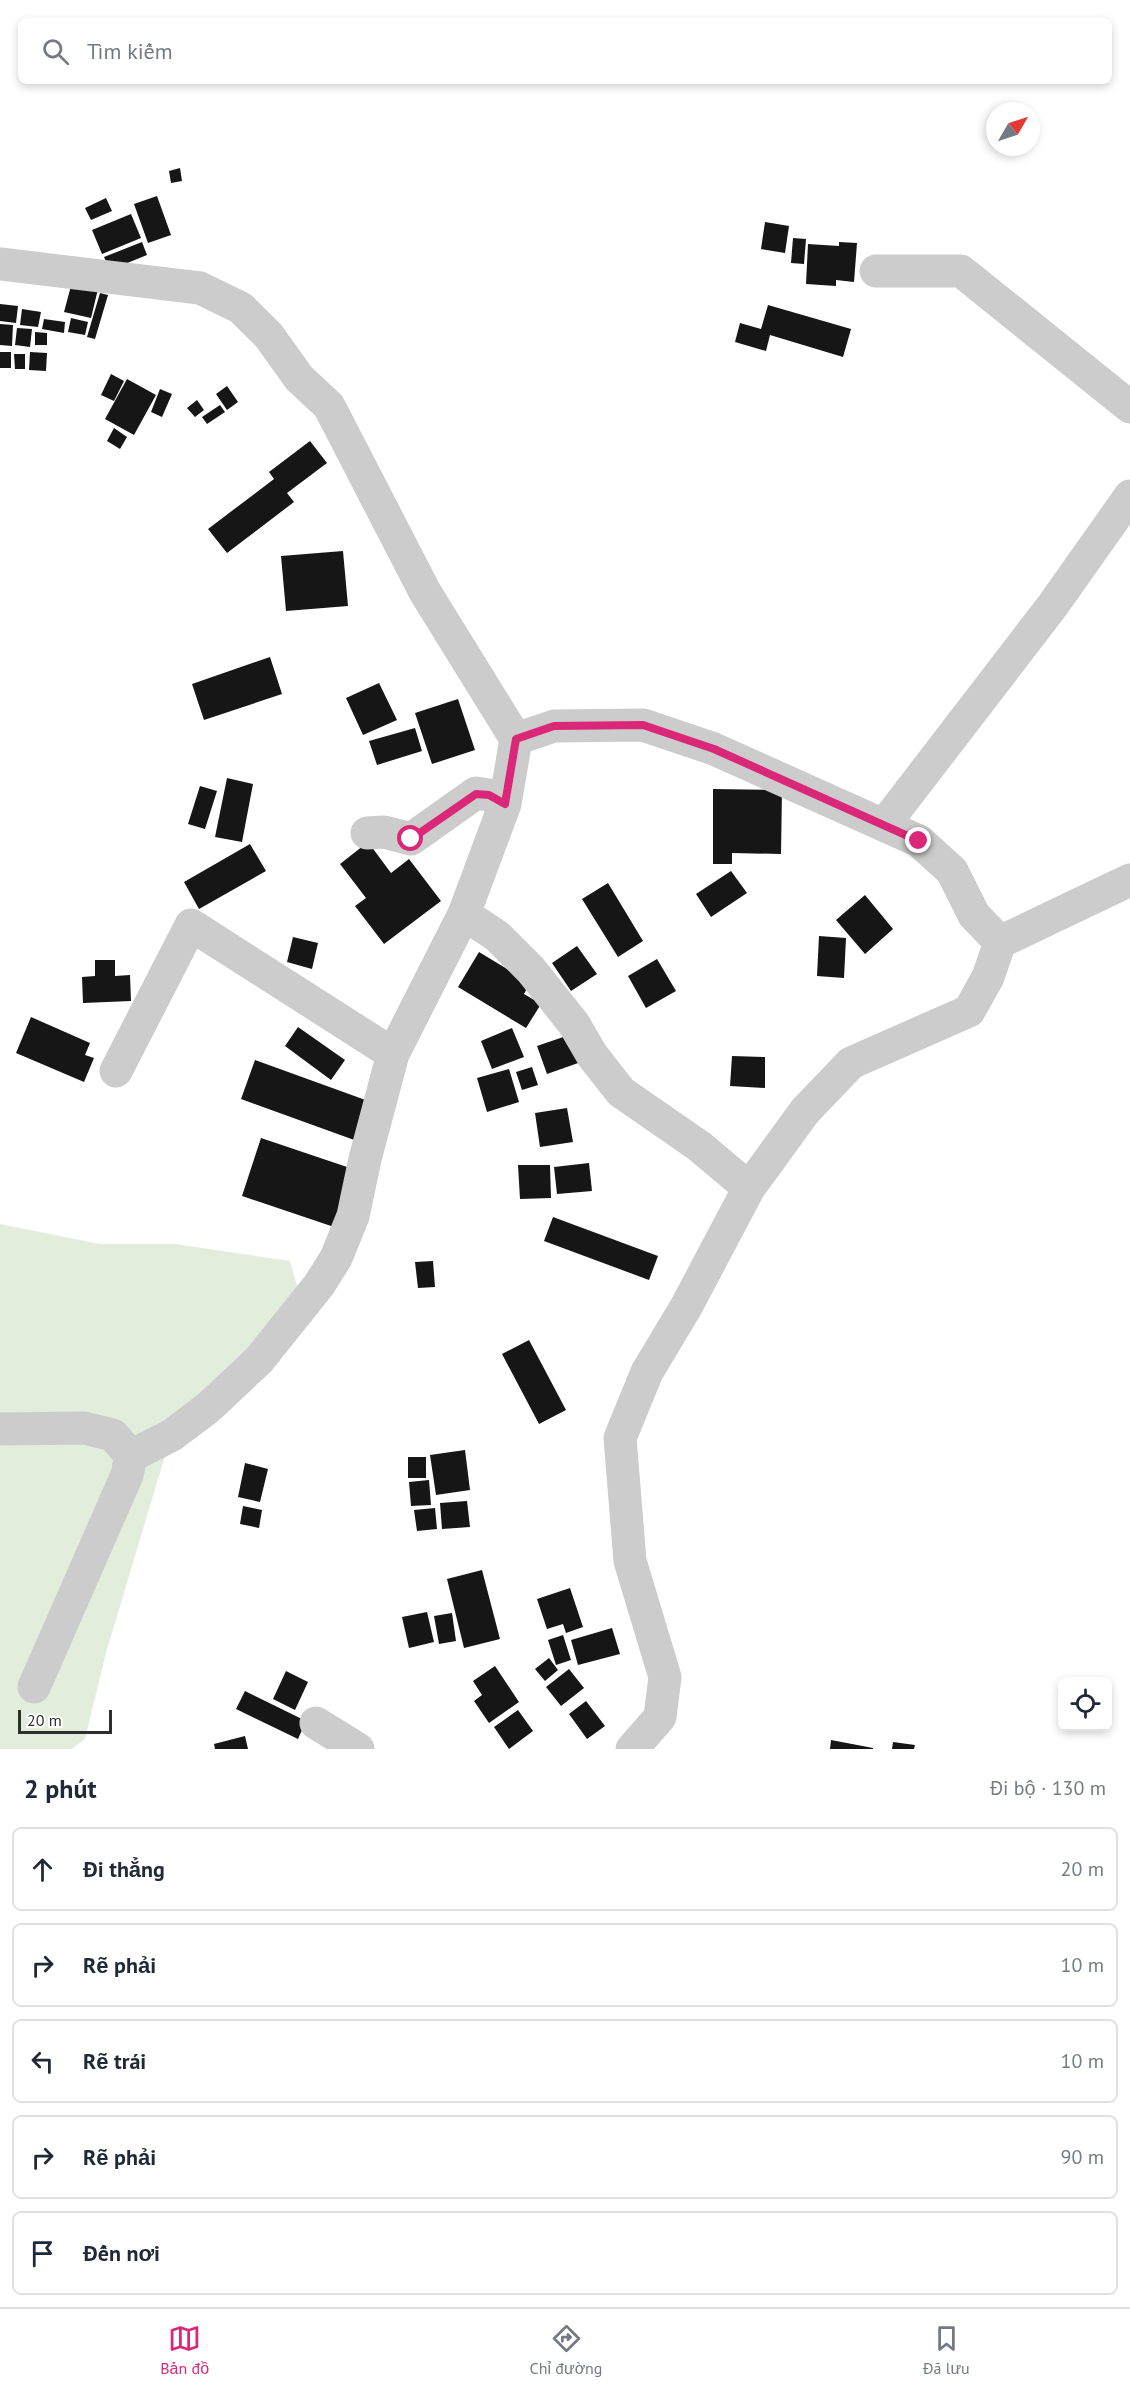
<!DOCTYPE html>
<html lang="vi">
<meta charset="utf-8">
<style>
body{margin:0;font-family:"PT Sans",sans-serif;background:#f6f6f7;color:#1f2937}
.controls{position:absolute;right:18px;bottom:18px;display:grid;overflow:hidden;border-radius:9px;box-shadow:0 3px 9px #0003}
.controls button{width:54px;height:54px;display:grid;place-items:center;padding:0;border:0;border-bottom:2px solid #e0e1e3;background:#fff;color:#1f2937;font:30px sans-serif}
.compass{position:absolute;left:986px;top:102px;width:54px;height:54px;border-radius:50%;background:#fff;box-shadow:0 3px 9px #0003;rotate:51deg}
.scale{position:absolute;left:18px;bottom:15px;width:94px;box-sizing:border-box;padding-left:6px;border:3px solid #2f2f2f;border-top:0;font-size:16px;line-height:21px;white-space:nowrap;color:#2f2f2f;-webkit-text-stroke:4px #fff;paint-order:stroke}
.stop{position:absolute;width:18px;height:18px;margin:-14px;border:4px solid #db2777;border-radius:50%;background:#fff}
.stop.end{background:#db2777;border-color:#fff;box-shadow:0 2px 6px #0008}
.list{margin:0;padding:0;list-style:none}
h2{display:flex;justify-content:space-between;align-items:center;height:78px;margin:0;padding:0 24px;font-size:26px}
h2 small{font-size:20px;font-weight:400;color:#747a83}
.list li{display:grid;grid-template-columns:39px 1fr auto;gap:18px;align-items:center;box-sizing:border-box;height:84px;margin:0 12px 12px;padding:0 12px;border:2px solid #e0e1e3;border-radius:9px}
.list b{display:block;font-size:22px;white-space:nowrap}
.list em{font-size:20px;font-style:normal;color:#747a83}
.icon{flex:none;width:33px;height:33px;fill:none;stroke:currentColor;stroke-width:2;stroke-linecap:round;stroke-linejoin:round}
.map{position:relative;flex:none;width:1130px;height:1749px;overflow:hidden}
.search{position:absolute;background:#fff;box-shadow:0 3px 9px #0003;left:18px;right:18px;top:18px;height:66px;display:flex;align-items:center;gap:15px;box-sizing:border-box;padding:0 21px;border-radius:9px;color:#747a83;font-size:22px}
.sheet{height:558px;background:#fff}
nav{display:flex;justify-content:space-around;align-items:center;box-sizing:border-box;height:84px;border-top:2px solid #e0e1e3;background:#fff;font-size:16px;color:#747a83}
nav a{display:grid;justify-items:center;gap:3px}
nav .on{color:#db2777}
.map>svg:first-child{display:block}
</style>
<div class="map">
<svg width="1130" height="1749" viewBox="0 0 1130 1749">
<rect width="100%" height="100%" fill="#fff"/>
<path fill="#e3eddc" d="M0 1224 100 1244H175L290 1261 300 1297 176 1419 106 1653 85 1739 72 1749H0Z"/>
<path fill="#161616" d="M180 168 182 181 171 183 169 171Z
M157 196 171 235 148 243 134 204Z
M106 198 112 211 91 220 85 208Z
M131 214 141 238 102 254 92 230Z
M765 222 789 226 785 253 761 249Z
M793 238 806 239 804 264 791 263Z
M142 242 147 255 110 270 104 257Z
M839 242 857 243 854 282 836 280V286L806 284 808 244 839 246Z
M72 282 98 289 91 318 64 312Z
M100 293 108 295 95 339 87 337Z
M0 304 18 306 16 323 0 321Z
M768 305 851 329 843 357 770 335 766 351 735 342 740 323 761 329Z
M22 309 41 312 38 327 20 325Z
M71 318 88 322 85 335 68 332Z
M44 319 65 322 64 333 42 329Z
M0 324 13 325 12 346 0 345Z
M17 328 32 329 30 347 15 345Z
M35 332 47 333V345H35Z
M0 352H11V368H0Z
M30 352 47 353 46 371 29 370Z
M14 354H25V369H15Z
M111 374 124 381 114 401 101 395Z
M127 379 156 395 134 435 105 419Z
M227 386 238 402 227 410 216 394Z
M160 389 172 394 162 417 151 412Z
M197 400 204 410 195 417 187 408Z
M220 405 225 412 207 424 202 417Z
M114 428 127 437 120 449 107 441Z
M310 441 327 463 287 493 294 502 227 553 208 529 274 479 269 472Z
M343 551 348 606 286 611 281 556Z
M270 657 282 694 204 720 192 684Z
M379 683 397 720 363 735 346 698Z
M458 699 475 750 432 764 415 713Z
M415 728 422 751 377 765 369 741Z
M227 778 253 784 242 842 215 837Z
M200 786 217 791 205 829 188 824Z
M713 789 782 790 781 854 732 853V864H713Z
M368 842 391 873 409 859 441 901 384 944 355 906 366 898 340 864Z
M250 844 266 871 199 909 184 882Z
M731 871 747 893 711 917 696 894Z
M608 883 643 941 618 957 582 899Z
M865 895 893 929 865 954 836 920Z
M819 936 846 938 844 978 817 976Z
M293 937 318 943 312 969 287 962Z
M577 946 597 974 571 991 552 963Z
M479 952 530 983 524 994 541 1004 526 1028 458 987Z
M657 959 676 991 646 1008 628 976Z
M95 960H115V976L130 975 131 1001 83 1003 82 977 95 976Z
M31 1017 90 1043 85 1055 94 1058 84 1082 16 1053Z
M298 1027 345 1060 331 1080 285 1046Z
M512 1028 524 1057 492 1069 481 1041Z
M572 1034 581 1062 547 1074 537 1046Z
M732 1056 765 1057V1088L730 1086Z
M255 1060 371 1102 357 1141 241 1099Z
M532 1067 538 1085 522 1090 516 1072Z
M509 1069 519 1102 487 1112 477 1078Z
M567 1108 573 1142 540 1147 535 1113Z
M261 1138 356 1170 337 1228 242 1196Z
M589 1163 592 1191 557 1194 554 1167Z
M518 1165H550L551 1198 520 1199Z
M553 1217 658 1256 649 1280 544 1241Z
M433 1261 435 1287 418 1288 415 1262Z
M529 1340 566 1410 539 1424 502 1354Z
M465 1450 470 1490 436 1495 430 1455Z
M408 1457H426V1478H408Z
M245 1463 268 1469 260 1502 238 1497Z
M429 1480 431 1505 411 1506 409 1482Z
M467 1501 470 1527 442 1529 440 1503Z
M243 1506 262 1510 259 1528 240 1524Z
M435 1508 437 1529 417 1531 414 1510Z
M482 1570 500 1639 464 1648 447 1579Z
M570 1588 583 1627 566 1633 563 1624 547 1629 537 1599Z
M427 1612 434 1642 409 1648 402 1617Z
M452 1613 456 1641 439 1644 434 1616Z
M612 1628 620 1654 578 1665 571 1640Z
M563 1635 571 1660 556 1665 548 1640Z
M549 1658 558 1670 545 1681 535 1669Z
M495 1666 519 1702 489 1723 474 1701 482 1695 473 1681Z
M569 1669 584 1688 561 1706 546 1687Z
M286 1671 308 1682 295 1710 273 1699Z
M245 1691 306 1721 298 1739 236 1709Z
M586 1701 605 1726 587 1739 569 1714Z
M518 1710 533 1731 509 1749 494 1727Z
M245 1736 248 1749H215L214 1744Z
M831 1740 873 1748V1749H830Z
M893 1742 915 1745 914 1749H892Z"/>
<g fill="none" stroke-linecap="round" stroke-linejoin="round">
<path stroke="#ccc" stroke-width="33" d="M0 264 200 288 241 308 269 336 299 378 329 406 425 592 516 739 554 726 643 725 714 749 919 841 952 871 974 915 1000 942
M876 271H961L1130 407
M884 825 1053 605 1130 496
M367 833 384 832 411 839 476 793 489 795 505 804
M464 914 497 936 531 970 574 1024 592 1055 621 1092 699 1146 749 1188
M116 1071 191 925 393 1054
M0 1429 84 1428 113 1435 131 1456 127 1475 34 1687
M131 1456 172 1435 209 1407 259 1360 319 1285 336 1258 353 1216 365 1159 393 1054 464 914 505 804 516 739
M316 1723 358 1749
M632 1749 660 1717 665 1677 630 1561 620 1438 647 1372 686 1307 749 1188 805 1111 851 1063 969 1011 988 977 1000 942 1130 880"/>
</g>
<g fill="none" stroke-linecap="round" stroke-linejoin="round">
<path stroke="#db2777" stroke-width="8" d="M411 839 476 794 489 795 505 804 516 739 554 726 643 725 714 749 919 841"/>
</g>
</svg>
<div class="controls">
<button><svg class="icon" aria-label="locate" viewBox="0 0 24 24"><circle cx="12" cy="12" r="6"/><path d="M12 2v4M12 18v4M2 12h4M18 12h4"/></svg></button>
</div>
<svg class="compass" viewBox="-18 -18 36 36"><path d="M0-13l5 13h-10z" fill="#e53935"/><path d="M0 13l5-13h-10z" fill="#747a83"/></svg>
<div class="scale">20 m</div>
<div class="stop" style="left:411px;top:839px"></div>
<div class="stop end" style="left:919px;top:841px"></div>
<div class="search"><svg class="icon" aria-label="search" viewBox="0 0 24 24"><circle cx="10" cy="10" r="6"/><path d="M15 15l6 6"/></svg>Tìm kiếm</div>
</div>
<section class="sheet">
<h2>2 phút<small>Đi bộ · 130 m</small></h2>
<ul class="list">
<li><svg class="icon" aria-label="ahead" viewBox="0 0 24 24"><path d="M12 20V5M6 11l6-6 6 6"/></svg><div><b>Đi thẳng</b></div><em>20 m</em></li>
<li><svg class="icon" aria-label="right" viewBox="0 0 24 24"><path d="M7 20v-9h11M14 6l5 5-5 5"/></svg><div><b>Rẽ phải</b></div><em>10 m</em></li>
<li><svg class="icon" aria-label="left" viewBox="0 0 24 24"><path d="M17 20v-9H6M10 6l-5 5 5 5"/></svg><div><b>Rẽ trái</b></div><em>10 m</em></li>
<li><svg class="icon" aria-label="right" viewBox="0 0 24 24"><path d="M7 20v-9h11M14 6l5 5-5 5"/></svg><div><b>Rẽ phải</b></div><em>90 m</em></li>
<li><svg class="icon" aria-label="arrive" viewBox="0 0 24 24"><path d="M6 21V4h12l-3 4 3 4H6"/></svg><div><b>Đến nơi</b></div></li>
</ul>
</section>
<nav>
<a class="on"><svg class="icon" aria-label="map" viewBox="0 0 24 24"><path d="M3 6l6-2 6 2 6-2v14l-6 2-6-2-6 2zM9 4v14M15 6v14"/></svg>Bản đồ</a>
<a><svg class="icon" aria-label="directions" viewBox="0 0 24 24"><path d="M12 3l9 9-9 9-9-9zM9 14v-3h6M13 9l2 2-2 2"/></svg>Chỉ đường</a>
<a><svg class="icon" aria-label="saved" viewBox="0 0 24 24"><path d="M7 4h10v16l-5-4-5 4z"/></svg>Đã lưu</a>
</nav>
